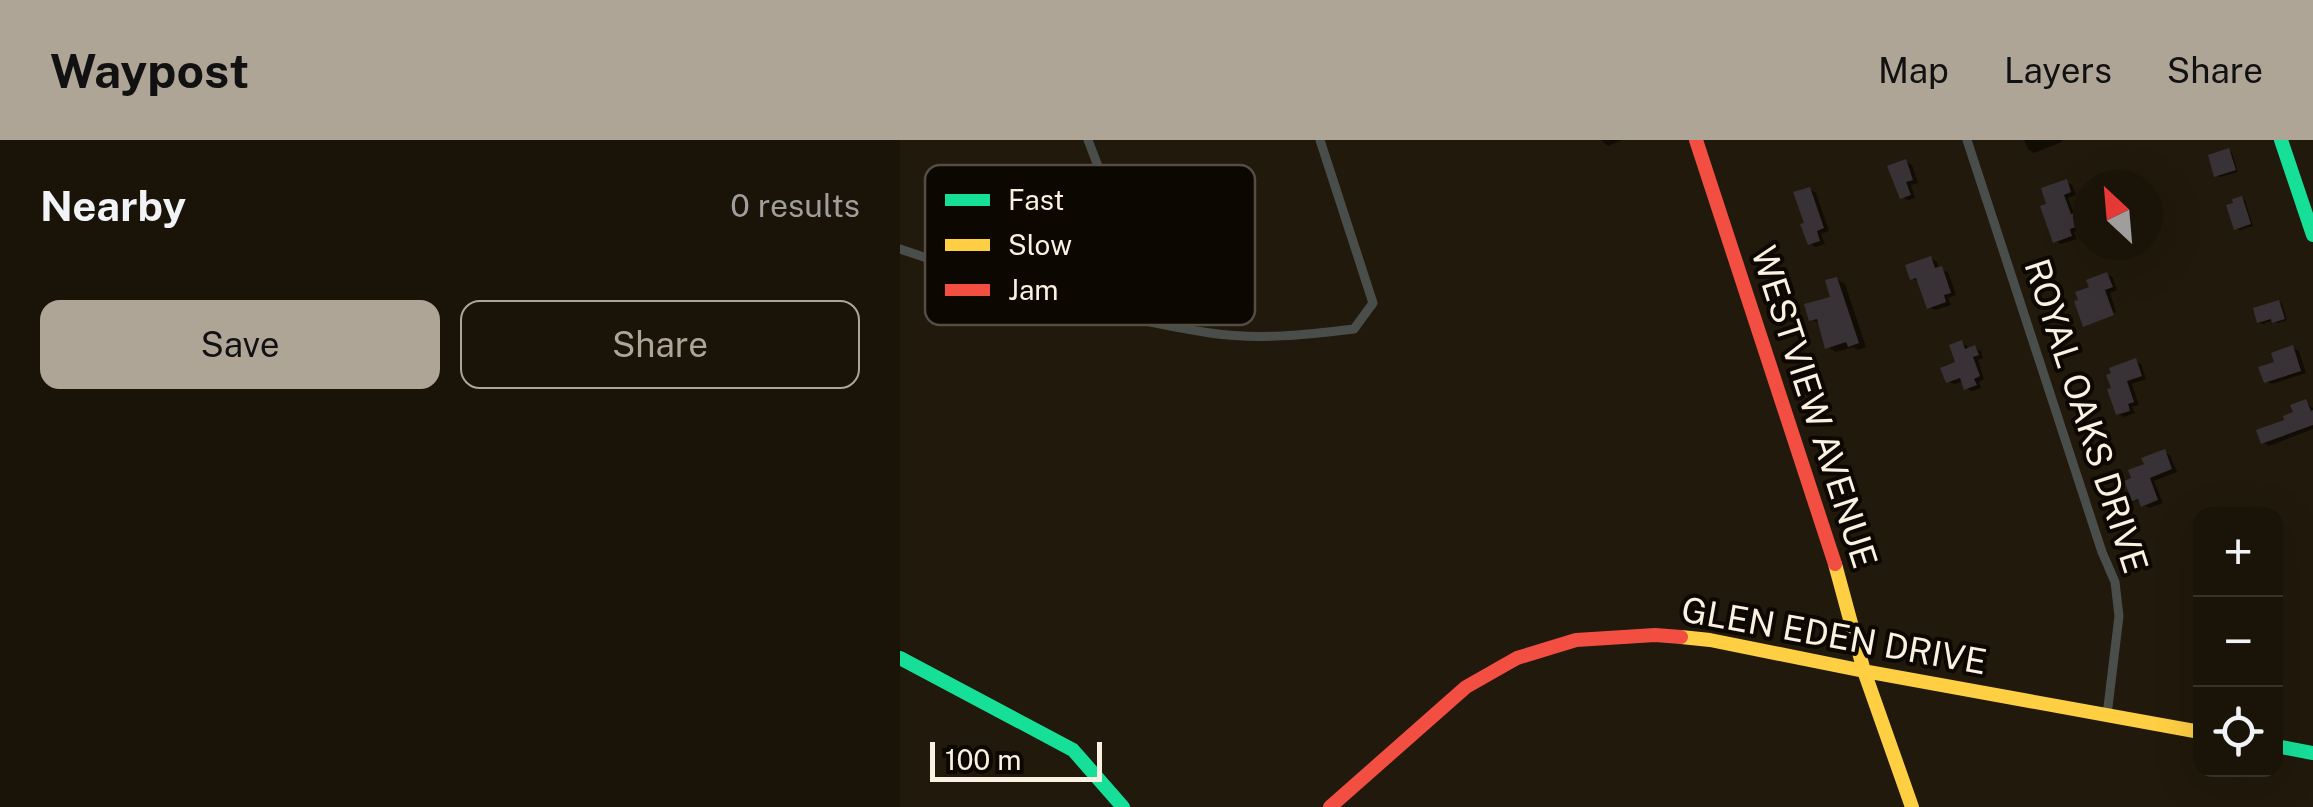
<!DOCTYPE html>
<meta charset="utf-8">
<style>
body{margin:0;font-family:"Public Sans",sans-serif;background:#262016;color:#f1f3f6}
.controls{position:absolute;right:30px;bottom:30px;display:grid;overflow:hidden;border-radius:20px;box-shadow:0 10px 40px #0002}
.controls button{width:90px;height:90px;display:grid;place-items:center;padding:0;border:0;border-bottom:2px solid #373229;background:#191308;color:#f1f3f6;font:50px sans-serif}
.compass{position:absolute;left:1173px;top:30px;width:90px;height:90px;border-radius:50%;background:#191308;box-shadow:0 10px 40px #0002;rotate:334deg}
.scale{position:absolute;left:30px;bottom:25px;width:172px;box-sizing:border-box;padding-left:10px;border:5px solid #fbf1e2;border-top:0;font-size:28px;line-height:35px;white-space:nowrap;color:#fbf1e2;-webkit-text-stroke:8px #0d0701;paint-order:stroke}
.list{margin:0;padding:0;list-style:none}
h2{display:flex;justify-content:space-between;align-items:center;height:130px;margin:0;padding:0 40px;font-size:42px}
h2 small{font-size:32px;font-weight:400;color:#9f9e9c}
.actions{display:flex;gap:20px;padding:30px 40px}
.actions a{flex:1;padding:22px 0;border:2px solid #afa597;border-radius:20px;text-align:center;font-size:35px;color:#afa597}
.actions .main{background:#afa597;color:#111}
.icon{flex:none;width:55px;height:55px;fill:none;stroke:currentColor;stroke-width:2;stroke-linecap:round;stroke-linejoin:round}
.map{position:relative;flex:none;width:1413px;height:667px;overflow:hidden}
header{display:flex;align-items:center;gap:60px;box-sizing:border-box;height:140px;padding:0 50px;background:#afa597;color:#111}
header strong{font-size:48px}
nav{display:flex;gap:55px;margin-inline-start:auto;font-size:35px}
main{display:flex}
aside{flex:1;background:#191308}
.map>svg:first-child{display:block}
</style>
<header>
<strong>Waypost</strong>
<nav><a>Map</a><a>Layers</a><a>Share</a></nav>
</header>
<main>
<aside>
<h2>Nearby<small>0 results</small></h2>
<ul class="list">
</ul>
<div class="actions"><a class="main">Save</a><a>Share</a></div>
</aside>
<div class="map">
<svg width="1413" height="667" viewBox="0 0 1413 667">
<rect width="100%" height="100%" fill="#21190b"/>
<path fill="#0007" d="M701 0H723L708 6Z
M1124 0H1162V2L1134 13 1128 9Z
M1329 11 1332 13 1338 32 1320 37 1316 35Z
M1006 22 1012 25 1018 43 1011 45 1015 58 1008 60 1002 57Z
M1167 42 1172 45 1176 55 1168 58 1175 76 1183 73 1188 75V88L1174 92 1177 99 1161 104 1155 101 1144 68Z
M910 49 916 53 929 91 921 94 925 104 916 107 910 103 907 84Z
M1341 58 1345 60 1353 86 1340 90 1336 88Z
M1031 118 1037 122 1039 130 1048 132 1056 155 1048 158 1051 165 1035 170 1029 167 1018 142 1012 138Z
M1207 134 1213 138 1217 150 1210 153 1216 172 1186 183 1192 149Z
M937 139 945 144 966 207 958 210 953 207 936 212 928 207 921 185 911 179 933 158Z
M1379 162 1382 164 1387 180 1378 183 1373 180 1363 184 1359 182Z
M1062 203 1067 206 1069 210 1075 208 1081 211 1083 218 1078 220 1084 239 1079 242 1081 248 1072 251 1066 248 1064 241 1054 244 1048 241 1058 224Z
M1393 208 1399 211 1406 233 1372 244 1366 241 1377 224Z
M1235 221 1241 224 1246 239 1232 244 1239 265 1232 267 1235 273 1224 277 1219 274 1210 251Z
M1406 262 1413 268V289L1369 306 1363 302 1396 274Z
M1264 312 1270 315 1277 332 1254 341 1263 363 1249 368 1234 359Z"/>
<path fill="#383237" d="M1329 8 1336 30 1314 37 1308 15Z
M1006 19 1013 40 1006 42 1011 55 1000 59 987 26Z
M1167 39 1171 52 1164 55 1171 74 1184 70 1188 83 1170 89 1172 96 1153 103 1140 66 1146 64 1141 48Z
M910 47 924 88 917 91 920 101 908 105 900 84 904 83 893 52Z
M1342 56 1351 84 1334 90 1326 65 1333 63 1332 59Z
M1031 116 1035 128 1042 126 1051 153 1044 155 1046 162 1027 169 1016 138 1010 140 1005 125Z
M1207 132 1213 147 1205 150 1214 175 1183 187 1174 161 1178 160 1175 152 1189 147 1186 140Z
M937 137 959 203 948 207 946 202 925 209 917 179 909 181 904 164 930 157 925 140Z
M1379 160 1385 179 1372 183 1371 179 1357 183 1353 168Z
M1062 200 1065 209 1075 205 1079 215 1073 217 1080 236 1074 239 1077 245 1064 250 1060 238 1046 243 1040 228 1055 222 1049 205Z
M1393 205 1401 231 1364 243 1358 227 1374 222 1371 213Z
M1236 218 1242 236 1227 241 1234 262 1228 264 1230 271 1216 275 1207 249 1211 248 1206 235 1211 233 1209 228Z
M1406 259 1411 271 1413 270V285L1361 304 1356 290 1384 280 1383 276 1393 272 1390 265Z
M1265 309 1272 329 1250 338 1258 360 1241 367 1238 359 1232 361 1224 341 1231 338 1228 330 1244 324 1241 318Z"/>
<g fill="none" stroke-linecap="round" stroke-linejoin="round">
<path stroke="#4a4e4b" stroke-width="9" d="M188 0 216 73 212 173
M1067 0 1202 412 1215 442 1219 476 1207 575
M0 109C101 143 204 177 310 193 358 200 406 195 454 189L473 163 420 0"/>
<path stroke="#16e098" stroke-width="14" d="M1381 0 1413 95
M0 518 173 610 223 667
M1376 606 1413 613"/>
<path stroke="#ffcf43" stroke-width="14" d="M935 424 964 531 1012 667
M781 497 810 500 964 531 1300 592"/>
<path stroke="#f24e42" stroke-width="14" d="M796 0 935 424
M430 667 566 547 617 518 676 500 755 495 781 497"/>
</g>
<g text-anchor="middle" stroke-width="8" stroke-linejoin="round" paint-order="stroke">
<g font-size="35" fill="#fbf1e2" stroke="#0d0701">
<text transform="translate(914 267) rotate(72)" y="12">WESTVIEW AVENUE</text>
<text transform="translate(1186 276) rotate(72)" y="12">ROYAL OAKS DRIVE</text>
<text transform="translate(934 496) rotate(10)" y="12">GLEN EDEN DRIVE</text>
</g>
</g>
<rect x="25" y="25" width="330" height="160" rx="15" fill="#0d0701" stroke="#544d44" stroke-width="2.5"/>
<rect x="45" y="54" width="45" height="12" fill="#16e098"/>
<rect x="45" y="99" width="45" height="12" fill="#ffcf43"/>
<rect x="45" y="144" width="45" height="12" fill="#f24e42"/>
<g font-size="28" fill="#fbf1e2">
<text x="108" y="70">Fast</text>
<text x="108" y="115">Slow</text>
<text x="108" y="160">Jam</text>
</g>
</svg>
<div class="controls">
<button>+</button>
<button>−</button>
<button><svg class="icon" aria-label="locate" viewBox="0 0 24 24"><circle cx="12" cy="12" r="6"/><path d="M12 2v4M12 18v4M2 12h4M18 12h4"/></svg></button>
</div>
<svg class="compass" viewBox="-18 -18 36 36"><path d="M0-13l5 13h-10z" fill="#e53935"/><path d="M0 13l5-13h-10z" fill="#9f9e9c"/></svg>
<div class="scale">100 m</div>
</div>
</main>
